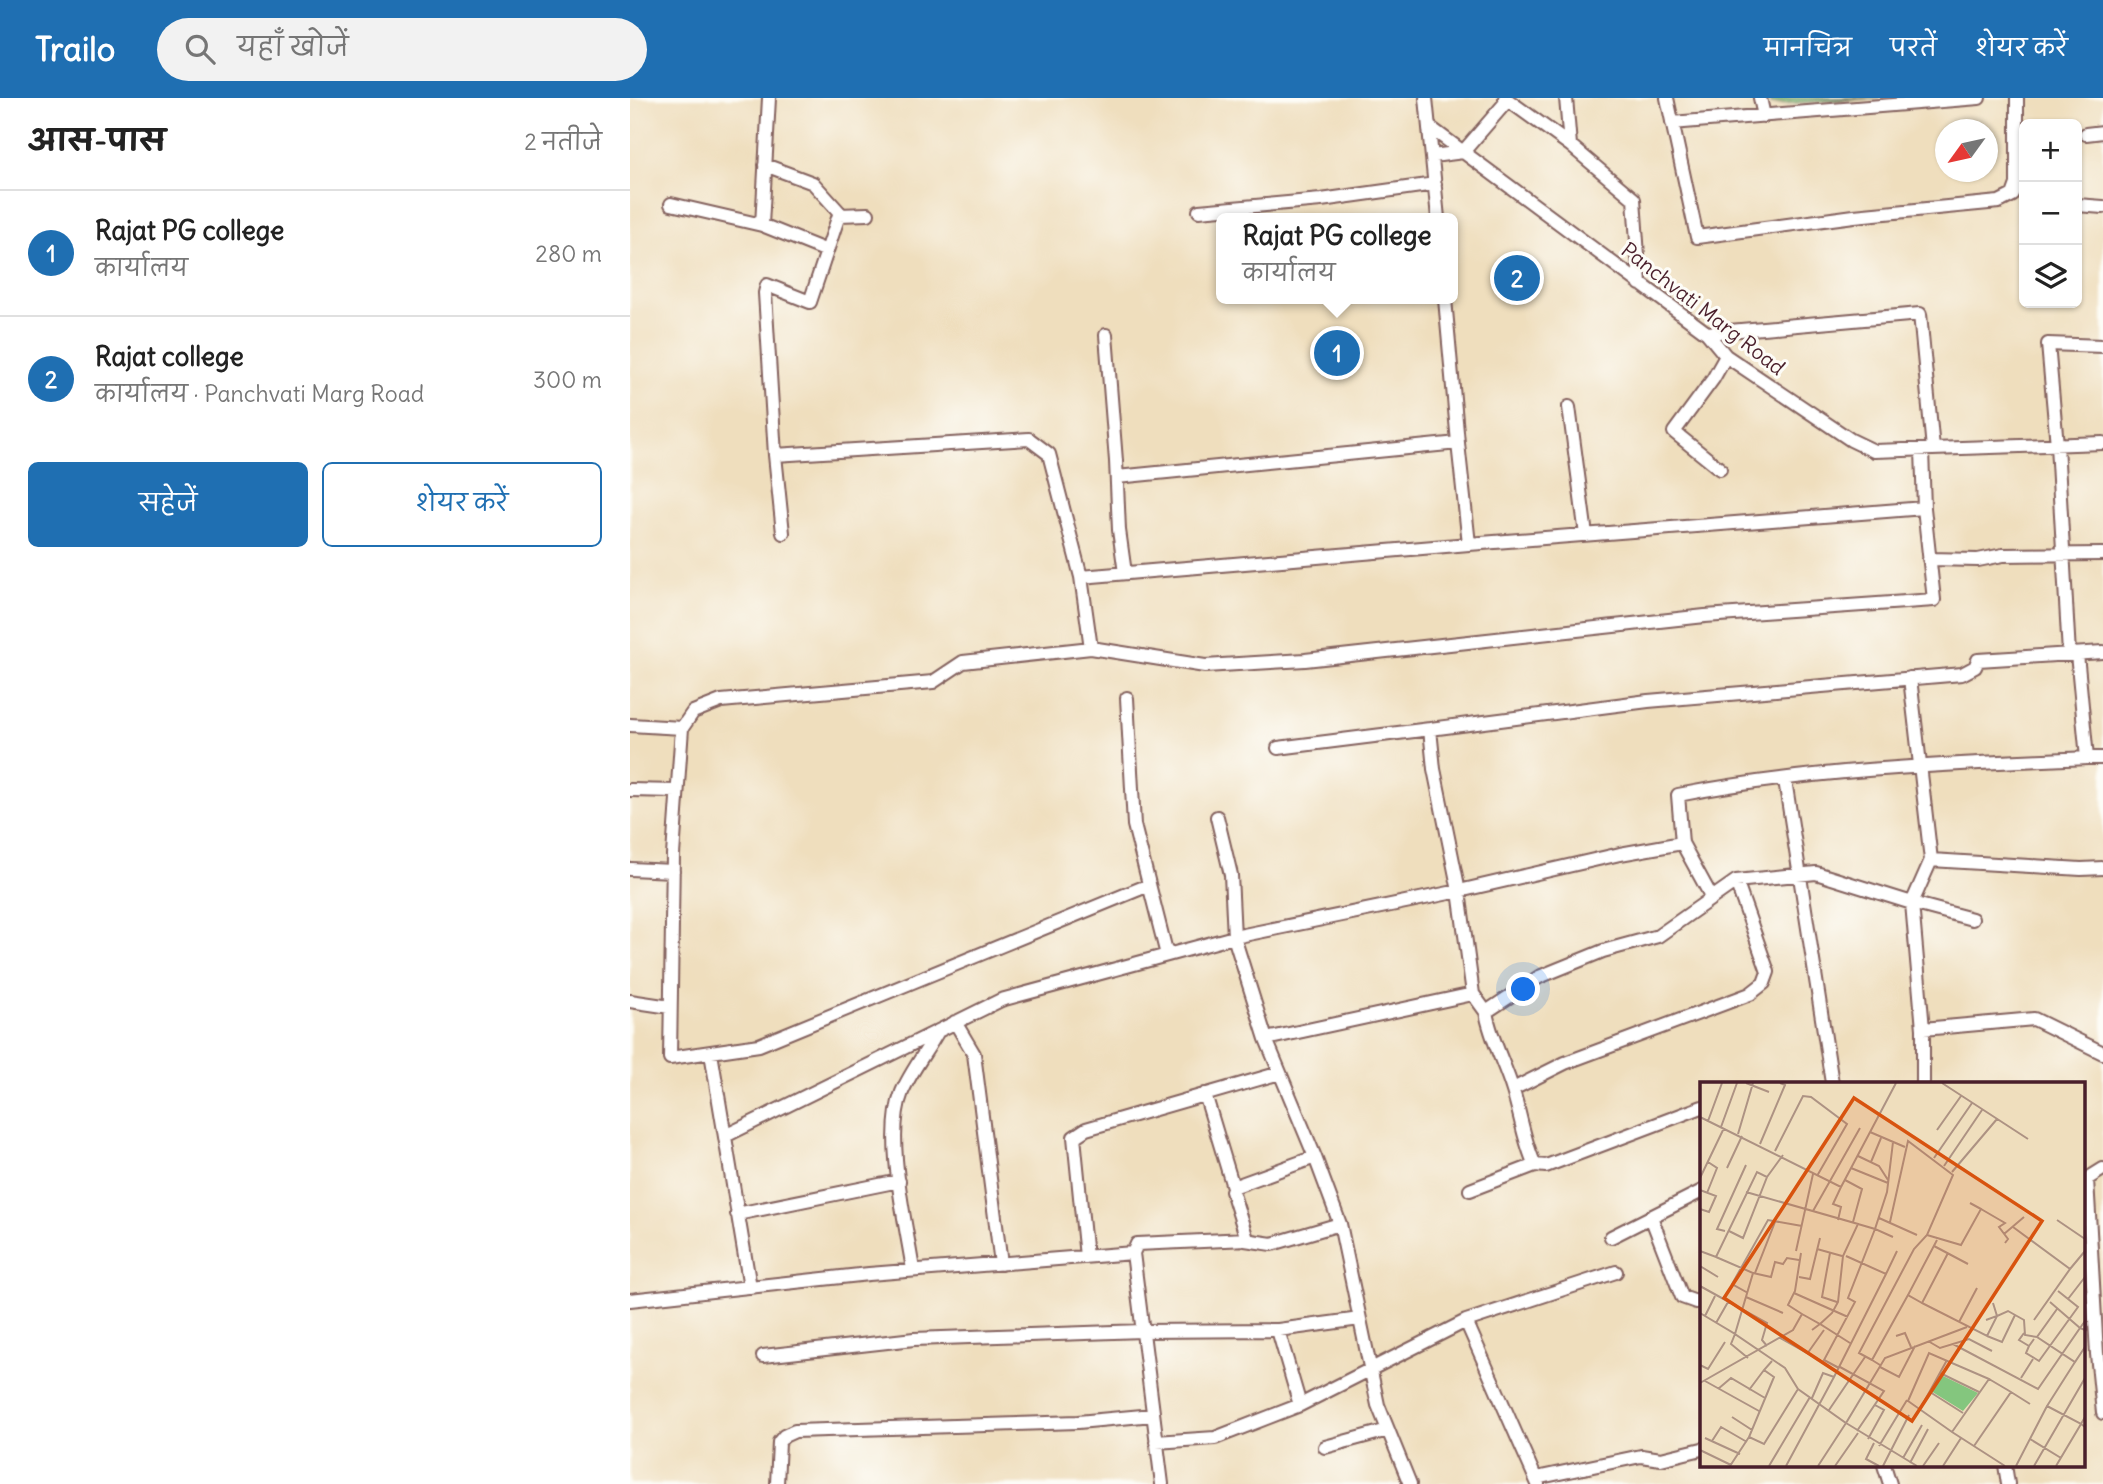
<!DOCTYPE html>
<html lang="hi">
<meta charset="utf-8">
<style>
body{margin:0;font-family:Delius,"Playpen Sans Deva",sans-serif;background:#f2f2f2;color:#222}
.controls{position:absolute;right:21px;top:21px;display:grid;overflow:hidden;border-radius:10px;box-shadow:0 2px 5px #0004}
.controls button{width:63px;height:63px;display:grid;place-items:center;padding:0;border:0;border-bottom:2px solid #e0e0e0;background:#fff;color:#222;font:35px sans-serif}
.compass{position:absolute;left:1305px;top:21px;width:63px;height:63px;border-radius:50%;background:#fff;box-shadow:0 2px 5px #0004;rotate:237deg}
.you{position:absolute;left:894px;top:892px;width:24px;height:24px;margin:-18px;border:5px solid #fff;border-radius:50%;background:#1a73e8;box-shadow:0 0 0 10px #1a73e833}
.badge{display:grid;place-items:center;width:46px;height:46px;border-radius:50%;background:#1f6fb2;color:#fff;font-size:23px;font-weight:700}
.pin{position:absolute;translate:-50% -50%;border:4px solid #fff;box-shadow:0 2px 7px #0006}
.popup{position:absolute;left:586px;top:115px;width:242px;height:91px;box-sizing:border-box;display:grid;place-content:center;border-radius:10px;background:#fff;filter:drop-shadow(0 2px 5px #0005);font-size:23px;white-space:nowrap;color:#767676}
.popup b{font-size:26px;color:#222}
.popup::after{content:'';position:absolute;left:50%;top:100%;margin-left:-14px;border:14px solid transparent;border-top-color:#fff}
.list{margin:0;padding:0;list-style:none}
h2{display:flex;justify-content:space-between;align-items:center;height:91px;margin:0;padding:0 28px;font-size:30px}
h2 small{font-size:23px;font-weight:400;color:#767676}
.list li{display:grid;grid-template-columns:46px 1fr auto;gap:21px;align-items:center;box-sizing:border-box;height:126px;padding:0 28px;border-top:2px solid #e0e0e0}
.list b{display:block;font-size:26px;white-space:nowrap}
.list p{margin:0;font-size:23px;white-space:nowrap;color:#767676}
.list em{font-size:23px;font-style:normal;color:#767676}
.actions{display:flex;gap:14px;padding:21px 28px}
.actions a{flex:1;padding:16px 0;border:2px solid #1f6fb2;border-radius:10px;text-align:center;font-size:24px;color:#1f6fb2}
.actions .main{background:#1f6fb2;color:#fff}
.icon{flex:none;width:38px;height:38px;fill:none;stroke:currentColor;stroke-width:2;stroke-linecap:round;stroke-linejoin:round}
.map{position:relative;flex:none;width:1473px;height:1386px;overflow:hidden}
header{display:flex;align-items:center;gap:42px;box-sizing:border-box;height:98px;padding:0 35px;background:#1f6fb2;color:#fff}
header strong{font-size:33px}
nav{display:flex;gap:38px;margin-inline-start:auto;font-size:24px}
.search{width:490px;height:63px;background:#f2f2f2;display:flex;align-items:center;gap:18px;box-sizing:border-box;padding:0 24px;border-radius:38px;color:#767676;font-size:26px}
main{display:flex}
aside{flex:1;background:#fff}
.map>svg:first-child{display:block}
</style>
<header>
<strong>Trailo</strong>
<div class="search"><svg class="icon" aria-label="search" viewBox="0 0 24 24"><circle cx="10" cy="10" r="6"/><path d="M15 15l6 6"/></svg>यहाँ खोजें</div>
<nav><a>मानचित्र</a><a>परतें</a><a>शेयर करें</a></nav>
</header>
<main>
<aside>
<h2>आस-पास<small>2 नतीजे</small></h2>
<ul class="list">
<li><span class="badge">1</span><div><b>Rajat PG college</b><p>कार्यालय</p></div><em>280 m</em></li>
<li><span class="badge">2</span><div><b>Rajat college</b><p>कार्यालय · Panchvati Marg Road</p></div><em>300 m</em></li>
</ul>
<div class="actions"><a class="main">सहेजें</a><a>शेयर करें</a></div>
</aside>
<div class="map">
<svg width="1473" height="1386" viewBox="0 0 1473 1386">
<rect width="100%" height="100%" fill="#fdfcf7"/>
<filter id="ink" filterUnits="userSpaceOnUse"><feTurbulence type="fractalNoise" baseFrequency=".0143" numOctaves="2"/><feDisplacementMap in="SourceGraphic" scale="14" xChannelSelector="R" yChannelSelector="G"/><feConvolveMatrix kernelMatrix="1 2 1 2 8 2 1 2 1" color-interpolation-filters="sRGB"/></filter>
<filter id="wash" filterUnits="userSpaceOnUse"><feTurbulence type="fractalNoise" baseFrequency=".00686" numOctaves="4" result="noise"/><feDisplacementMap in="SourceGraphic" scale="28" xChannelSelector="R" yChannelSelector="G"/><feGaussianBlur stdDeviation="1.57" result="paint"/><feColorMatrix in="noise" values="0 0 0 0 0 0 0 0 0 0 0 0 0 0 0 0 0 1.4 0 .05"/><feComposite in="paint" operator="in"/></filter>
<g filter="url(#wash)">
<rect width="100%" height="100%" fill="#efdebd"/>
<path fill="#84c67e" stroke="#677254" stroke-width="2" d="M1140 0H1250L1141 6Z"/>
</g>
<g filter="url(#ink)">
<g fill="none" stroke-linecap="round" stroke-linejoin="round">
<defs>
<path id="minor" d="M796 0 808 120
M875 0 940 47 1004 101 1010 186
M936 0 940 47
M1037 0 1067 139 1224 118 1369 104 1383 97 1387 86V0
M1130 0 1134 18
M1042 25 1349 0
M801 30 1077 235 1096 258 1221 342 1244 353 1473 345
M1456 36 1473 34
M803 58 833 54 877 3
M135 67 183 85 212 117
M41 106 132 127 197 153
M1447 107 1473 109
M569 113 691 102 805 86
M132 127 139 0
M1077 235 1290 216 1303 351
M476 237 486 363 489 432 495 475
M939 309 956 437
M145 357 135 195 137 187 180 204 209 117 238 116
M1090 371 1044 334 1083 281 1096 258
M487 379 828 345 815 201
M153 435 145 357 399 341 419 356 451 479 461 550
M839 446 1294 410 1292 352
M1299 461 1348 462 1373 457 1473 456
M451 479 839 446 828 345
M1439 556 1427 347 1418 246 1473 248
M1280 580 1301 762 1282 805 1342 821
M497 600 504 727 537 857
M0 627 52 630
M800 631 1018 603 1332 576 1345 569 1348 562 1473 554
M648 650 800 631 804 671 829 793 843 896
M1457 660H1473
M1155 682 1202 985
M0 692 47 693
M1052 745 1082 800
M1301 762 1451 771 1473 770
M0 771 43 773
M519 787 129 947 40 960 43 757 52 630 63 614 91 603 303 584 333 564 461 550 575 568 675 562 1075 518 1304 502 1294 410
M0 903 40 909
M856 914C861 942 875 966 883 993 891 1018 894 1044 905 1067
M325 924 344 956 371 1166
M636 941 604 839 829 793 990 756 1052 745 1048 697C1181 671 1321 666 1457 660L1447 556
M81 955 120 1189
M1293 985V931L1404 921 1473 955
M883 991 935 965 1120 896 1134 885 1138 874 1106 783
M575 996 603 1089
M95 1038 371 902 604 839 601 777 587 719
M1473 1071 1457 1081 1467 1256 1473 1315
M840 1092 905 1067 916 1068 1072 1009
M107 1116 269 1083
M1021 1119 1052 1199 1066 1204 1072 1202
M981 1139 1072 1093
M615 1142 642 1146 710 1126
M456 1159 444 1039 456 1031 650 975
M283 1172C276 1124 254 1039 272 994 281 973 297 953 308 933
M0 1202 239 1176 503 1155
M836 1223 908 1386
M648 1232 670 1307
M133 1258 284 1241 512 1233 648 1232 730 1221
M526 1344 585 1340 670 1307 836 1223 986 1174
M695 1349 758 1332
M1254 1367 1260 1386
M1375 1367 1378 1386
M906 1380 1011 1358 1031 1361 1072 1351
M147 1386 149 1344 154 1338 165 1333 448 1324 523 1317
M532 1386 503 1155 507 1146 617 1141 602 1093 603 1089 685 1059
M780 1386 748 1307 710 1126 685 1059 636 941 843 896 856 914 909 879 973 853 1028 838 1106 783 1186 775 1282 805 1293 931"/>
</defs>
<use href="#minor" stroke="#84625e" stroke-width="16"/>
<use href="#minor" stroke="#fff" stroke-width="12"/>
</g>
</g>
<g text-anchor="middle" stroke-width="6" stroke-linejoin="round" paint-order="stroke">
<g font-size="21" fill="#4a1f2b" stroke="#fdfcf7">
<text transform="translate(1073 211) rotate(38)" y="7">Panchvati Marg Road</text>
</g>
</g>
<g transform="translate(1070 984)">
<rect width="385" height="385" fill="#efdebd"/>
<path d="M241 293 278 311 263 329 231 309Z" fill="#84c67e"/>
<path fill="none" stroke="#ad9283" stroke-width="2" d="M46 1 69 10M242 1 328 57M0 35 141 105 133 122 141 125 138 138M8 39 22 1M21 45 37 1M237 48 261 14M170 50 205 65M38 52 53 1M60 62 85 3 80 1M75 69 103 14 111 15 147 42 117 94M158 74 179 84 188 98M234 76 272 21M171 80 181 56M244 84 282 28M27 86 42 54M151 86 188 101M252 90 297 37M67 95 83 73M0 96 24 46M145 98 162 107 153 140M141 105 196 1M0 108 16 114 9 130 0 127M46 110 158 142 143 174 138 220 132 231 120 242 102 232M7 111 17 86 8 80M281 127 305 141 299 145 308 157 305 161M113 129 160 46M179 136 217 153M357 138 385 157M313 145 370 187 334 238M25 149 17 147 46 83M304 152 324 135M227 153 261 163 281 127 270 121M193 155 175 147 187 110 193 60M234 164 268 182M117 167 142 174M0 169 16 175 57 90 67 95 43 156 29 149M96 169 113 92M130 171 122 215 137 220M248 171 222 221 287 254 297 234 308 229 324 238 325 253 337 255M146 174 186 192 197 169M16 175 53 191 35 252 85 286 98 307 146 341 185 276 267 245M0 184 18 195M370 187 385 169M53 191 71 195 75 180 83 182 87 176 99 178M55 191 75 140M99 195 110 197 120 156M0 204 67 241 62 258 67 264M48 211 32 202 68 138 102 144M94 211 148 235M46 215 83 231M368 217 385 195M350 220 380 246 385 239M222 221 208 213 237 158M357 227 337 255 375 280 385 265M0 231 35 252 31 262 48 276M5 234 15 214M286 238 297 234 293 221M259 240 277 206M16 241 28 220M112 248 120 242 150 261M324 251 319 258 329 264 334 257M196 254 205 251 211 265M287 254 302 260 315 233M80 256 123 280M228 259 240 266 269 257 292 269M253 262 338 307 380 246 385 248M329 264 326 271 339 279 378 225 358 209M107 272 124 248M172 278 159 271 214 167 227 153 253 93 208 59 190 140M72 279 64 288 74 295 49 355 64 362 98 307M375 280 347 324 381 342 385 335M0 283 8 287 25 260M180 283 172 278 208 213M140 285 184 309 157 349M180 285 199 295 215 264M139 286 124 278 155 220 148 216 175 147 158 142M240 291 279 310M321 296 333 277M5 299 59 329M0 301 93 248 102 232 88 223 95 209 101 171M18 307 31 296 65 316M49 308 64 288M230 310 263 331M311 310 330 322M112 316 123 291 134 295 186 192M220 327 247 278M129 328 165 275M32 335 52 348M252 350 289 297 229 271 208 319 252 350 305 384M5 356 40 372M168 357 184 328 175 323M330 357 361 376M12 359 21 345 47 360M174 361 166 377 179 384M179 364 207 318M274 364 311 310 289 297M0 368 31 383M203 376 222 343M210 381 228 347M30 384 49 355M69 384 110 315M86 384 134 295M118 384 146 341 217 384M135 384 158 351M183 384 209 333M223 384 239 361M243 384 261 356M316 384 347 324M334 384 385 296M356 384 381 342 385 345"/>
<path fill="#d8530f" fill-opacity="0.15" stroke="#d8530f" stroke-width="3.5" d="M154 16 342 139 212 339 24 216Z"/>
<rect width="385" height="385" fill="none" stroke="#4a1f2b" stroke-width="3.5"/>
</g>
</svg>
<div class="controls">
<button>+</button>
<button>−</button>
<button><svg class="icon" aria-label="layers" viewBox="0 0 24 24"><path d="M12 4l9 5-9 5-9-5zM3 14l9 5 9-5"/></svg></button>
</div>
<svg class="compass" viewBox="-18 -18 36 36"><path d="M0-13l5 13h-10z" fill="#e53935"/><path d="M0 13l5-13h-10z" fill="#767676"/></svg>
<div class="you"></div>
<div class="pin badge" style="left:707px;top:255px">1</div>
<div class="popup"><b>Rajat PG college</b>कार्यालय</div>
<div class="pin badge" style="left:887px;top:180px">2</div>
</div>
</main>
